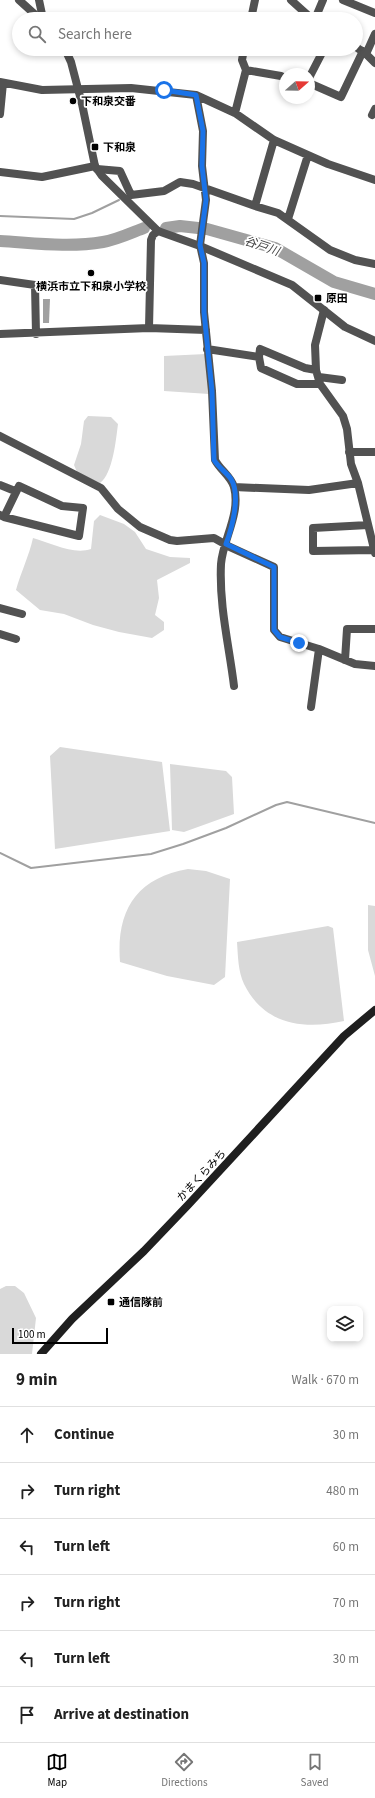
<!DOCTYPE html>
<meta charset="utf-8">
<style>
body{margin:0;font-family:"Source Sans 3","Noto Sans JP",sans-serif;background:#f6f6f6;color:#222}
.controls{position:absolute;right:12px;bottom:12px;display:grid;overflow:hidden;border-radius:8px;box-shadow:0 2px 6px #0003}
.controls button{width:36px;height:36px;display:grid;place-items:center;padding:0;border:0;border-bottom:1px solid #e0e0e0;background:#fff;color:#222;font:20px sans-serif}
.compass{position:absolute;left:279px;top:68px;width:36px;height:36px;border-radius:50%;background:#fff;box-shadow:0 2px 6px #0003;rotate:70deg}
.scale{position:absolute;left:12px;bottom:10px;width:96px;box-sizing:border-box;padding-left:4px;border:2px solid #000;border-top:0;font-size:11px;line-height:14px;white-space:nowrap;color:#000;-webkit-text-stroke:3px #fff;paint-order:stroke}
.stop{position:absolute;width:12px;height:12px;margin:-9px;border:3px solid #1a73e8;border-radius:50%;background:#fff}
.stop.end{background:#1a73e8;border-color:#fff;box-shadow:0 1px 4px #0008}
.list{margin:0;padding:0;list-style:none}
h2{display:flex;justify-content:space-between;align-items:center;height:52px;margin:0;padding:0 16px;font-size:17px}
h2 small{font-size:13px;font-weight:400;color:#767676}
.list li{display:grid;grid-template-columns:26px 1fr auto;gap:12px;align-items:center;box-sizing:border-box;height:56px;padding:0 16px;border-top:1px solid #e0e0e0}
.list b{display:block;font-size:15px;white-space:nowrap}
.list em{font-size:13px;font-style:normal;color:#767676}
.icon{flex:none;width:22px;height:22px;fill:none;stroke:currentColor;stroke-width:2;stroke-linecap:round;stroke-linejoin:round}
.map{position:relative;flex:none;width:375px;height:1354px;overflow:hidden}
.search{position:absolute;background:#fff;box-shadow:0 2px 6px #0003;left:12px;right:12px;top:12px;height:44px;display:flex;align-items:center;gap:10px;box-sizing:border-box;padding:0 14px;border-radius:22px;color:#767676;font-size:15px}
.sheet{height:388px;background:#fff}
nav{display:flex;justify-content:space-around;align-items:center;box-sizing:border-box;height:56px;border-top:1px solid #e0e0e0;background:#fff;font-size:11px;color:#767676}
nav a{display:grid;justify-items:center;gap:2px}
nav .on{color:#000}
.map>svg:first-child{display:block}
</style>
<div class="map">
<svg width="375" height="1354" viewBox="0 0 375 1354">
<rect width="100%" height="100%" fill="#fff"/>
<path fill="#d9d9d9" d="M206 354 209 394 164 391V356Z
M88 416 111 417 118 424C116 439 113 474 100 483L77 472 74 465 81 444 84 421Z
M100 515 124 524 135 532 146 549 170 557 190 558V563L157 580 159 598 155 615 164 622V630L152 638 119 632 93 625 64 614 40 610 16 590C21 572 29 556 33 538 51 543 73 555 91 549L94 521Z
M60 747 162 762 170 831 55 849 50 756Z
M170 764 226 771 232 777 234 814 184 832 172 830Z
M188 869 206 871 230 879 225 977 214 985 167 976 120 962C116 911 136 878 188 869Z
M368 905 375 906V976L368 950Z
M328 926 333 928 344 1021C304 1030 264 1025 244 984 238 971 238 956 237 942Z
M6 1286H15L24 1293 36 1318 32 1354H0V1289Z"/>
<path fill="#a0a0a0" d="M43 299H50L49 323H43Z"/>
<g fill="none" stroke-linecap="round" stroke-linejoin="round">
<path stroke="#a0a0a0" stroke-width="2" d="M0 216 74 219 92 213 119 200
M0 853 31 868 151 854 183 844 226 828 276 805 287 802 375 823"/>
<path stroke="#a0a0a0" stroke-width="12" d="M166 228 180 226 207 229 275 248 334 282 375 294
M0 241C34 243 69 248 103 242 116 240 131 233 144 228"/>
<path stroke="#525252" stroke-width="8" d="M39 0 43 19
M291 0 312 19
M343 0 375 13
M251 19 255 0
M315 19 323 0
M356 47 366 54 375 63
M366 54 375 34
M246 70 281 76
M309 78 324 49
M0 82 42 90 131 88 196 95 235 113 274 140 328 164 375 180
M309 83 341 97 363 51
M196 95 203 131 202 166 206 200 200 245 204 263V312L212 391 215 460C220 470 231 476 234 487 241 514 223 539 221 564 219 606 229 645 234 686
M235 113 246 70 242 60 244 49
M0 114 3 83
M372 115 375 109
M97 169 120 171 131 195 164 191 180 182 193 184 255 206 278 213 330 250 355 260 375 264
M0 172 42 177 95 166
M255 206 274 140
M288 219 308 155
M0 280 35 285 36 334
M324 310 315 345 316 370 320 384 343 416 347 429 351 464 358 483 375 553
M149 328 151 240 153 235 158 231
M0 334 149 328 206 330
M207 349 259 357
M316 370 305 368 260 349 259 357 261 368 297 384H320
M319 377 342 380
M0 436 101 488 118 509 140 527 170 540 177 541 214 538 230 547 274 567V630L280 637 319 649 355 664 375 666
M349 452H375
M0 485 15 491
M234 487 309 490 358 483
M0 515 4 517 79 536 83 508 62 506 19 486 4 517
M368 525 313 528V551L374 550
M0 608 22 614
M0 634 16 639
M345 660 347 629H375
M311 707 319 649"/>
<path stroke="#525252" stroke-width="8" d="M19 0 40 19
M65 49 71 62 82 104 95 166 102 176 158 231 200 246 292 285 345 327 375 341"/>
<path stroke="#1f1f1f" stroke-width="8" d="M41 1354 72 1319 144 1251 188 1205 344 1036 375 1010"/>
</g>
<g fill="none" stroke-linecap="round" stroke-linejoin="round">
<path stroke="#1a73e8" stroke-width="5" d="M164 90 196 95 203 131 202 166 206 200 200 245 204 263V312L212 391 214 460C219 468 226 472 231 479 241 495 232 528 226 544L274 567V630L280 637 299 643"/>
</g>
<g fill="#000" stroke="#fff" stroke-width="1.5">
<circle cx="73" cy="101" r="4"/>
<rect x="91" y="143" width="8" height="8" rx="2"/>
<circle cx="91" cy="273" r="4"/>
<rect x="314" y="294" width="8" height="8" rx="2"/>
<rect x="107" y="1298" width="8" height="8" rx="2"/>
</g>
<g text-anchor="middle" stroke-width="3.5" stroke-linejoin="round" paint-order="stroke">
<g font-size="11" font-weight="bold" fill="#000" stroke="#fff" text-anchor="start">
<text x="81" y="105">下和泉交番</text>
<text x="103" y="151">下和泉</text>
<text x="91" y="290" text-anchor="middle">横浜市立下和泉小学校</text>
<text x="326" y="302">原田</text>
<text x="119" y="1306">通信隊前</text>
</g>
<g font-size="11" fill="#000" stroke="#fff">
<text transform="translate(201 1175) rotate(-47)" y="4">かまくらみち</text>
</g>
<g font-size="12" font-style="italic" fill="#414141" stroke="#fff">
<text transform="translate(262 246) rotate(19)" y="4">谷戸川</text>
</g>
</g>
</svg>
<div class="controls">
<button><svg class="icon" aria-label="layers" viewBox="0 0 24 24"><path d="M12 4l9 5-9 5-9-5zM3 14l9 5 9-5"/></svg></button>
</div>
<svg class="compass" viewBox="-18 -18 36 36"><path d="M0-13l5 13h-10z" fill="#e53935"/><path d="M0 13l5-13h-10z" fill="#767676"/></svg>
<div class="scale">100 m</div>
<div class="stop" style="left:164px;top:90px"></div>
<div class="stop end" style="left:299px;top:643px"></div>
<div class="search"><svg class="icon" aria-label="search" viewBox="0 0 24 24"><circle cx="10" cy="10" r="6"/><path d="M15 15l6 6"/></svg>Search here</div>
</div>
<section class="sheet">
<h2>9 min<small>Walk · 670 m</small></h2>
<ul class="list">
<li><svg class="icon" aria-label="ahead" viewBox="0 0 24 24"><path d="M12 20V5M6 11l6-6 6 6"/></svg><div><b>Continue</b></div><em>30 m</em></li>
<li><svg class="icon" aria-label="right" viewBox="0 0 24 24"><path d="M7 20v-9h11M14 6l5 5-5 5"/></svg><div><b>Turn right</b></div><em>480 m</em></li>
<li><svg class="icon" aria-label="left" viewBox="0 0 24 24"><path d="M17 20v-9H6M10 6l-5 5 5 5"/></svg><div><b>Turn left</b></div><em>60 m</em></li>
<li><svg class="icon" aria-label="right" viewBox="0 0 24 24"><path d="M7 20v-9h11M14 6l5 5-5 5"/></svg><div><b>Turn right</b></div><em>70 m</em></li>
<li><svg class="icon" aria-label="left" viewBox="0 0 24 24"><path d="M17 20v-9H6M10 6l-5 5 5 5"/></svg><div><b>Turn left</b></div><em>30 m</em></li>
<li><svg class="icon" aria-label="arrive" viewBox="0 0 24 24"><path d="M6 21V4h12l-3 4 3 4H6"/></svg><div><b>Arrive at destination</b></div></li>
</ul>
</section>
<nav>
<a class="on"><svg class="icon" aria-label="map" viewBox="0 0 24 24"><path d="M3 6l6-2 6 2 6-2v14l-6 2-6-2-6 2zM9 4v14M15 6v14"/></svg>Map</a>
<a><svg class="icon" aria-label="directions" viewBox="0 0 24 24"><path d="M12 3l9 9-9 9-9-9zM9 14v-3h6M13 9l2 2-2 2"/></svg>Directions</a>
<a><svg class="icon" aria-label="saved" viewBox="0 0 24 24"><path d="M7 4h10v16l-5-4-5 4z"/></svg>Saved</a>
</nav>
